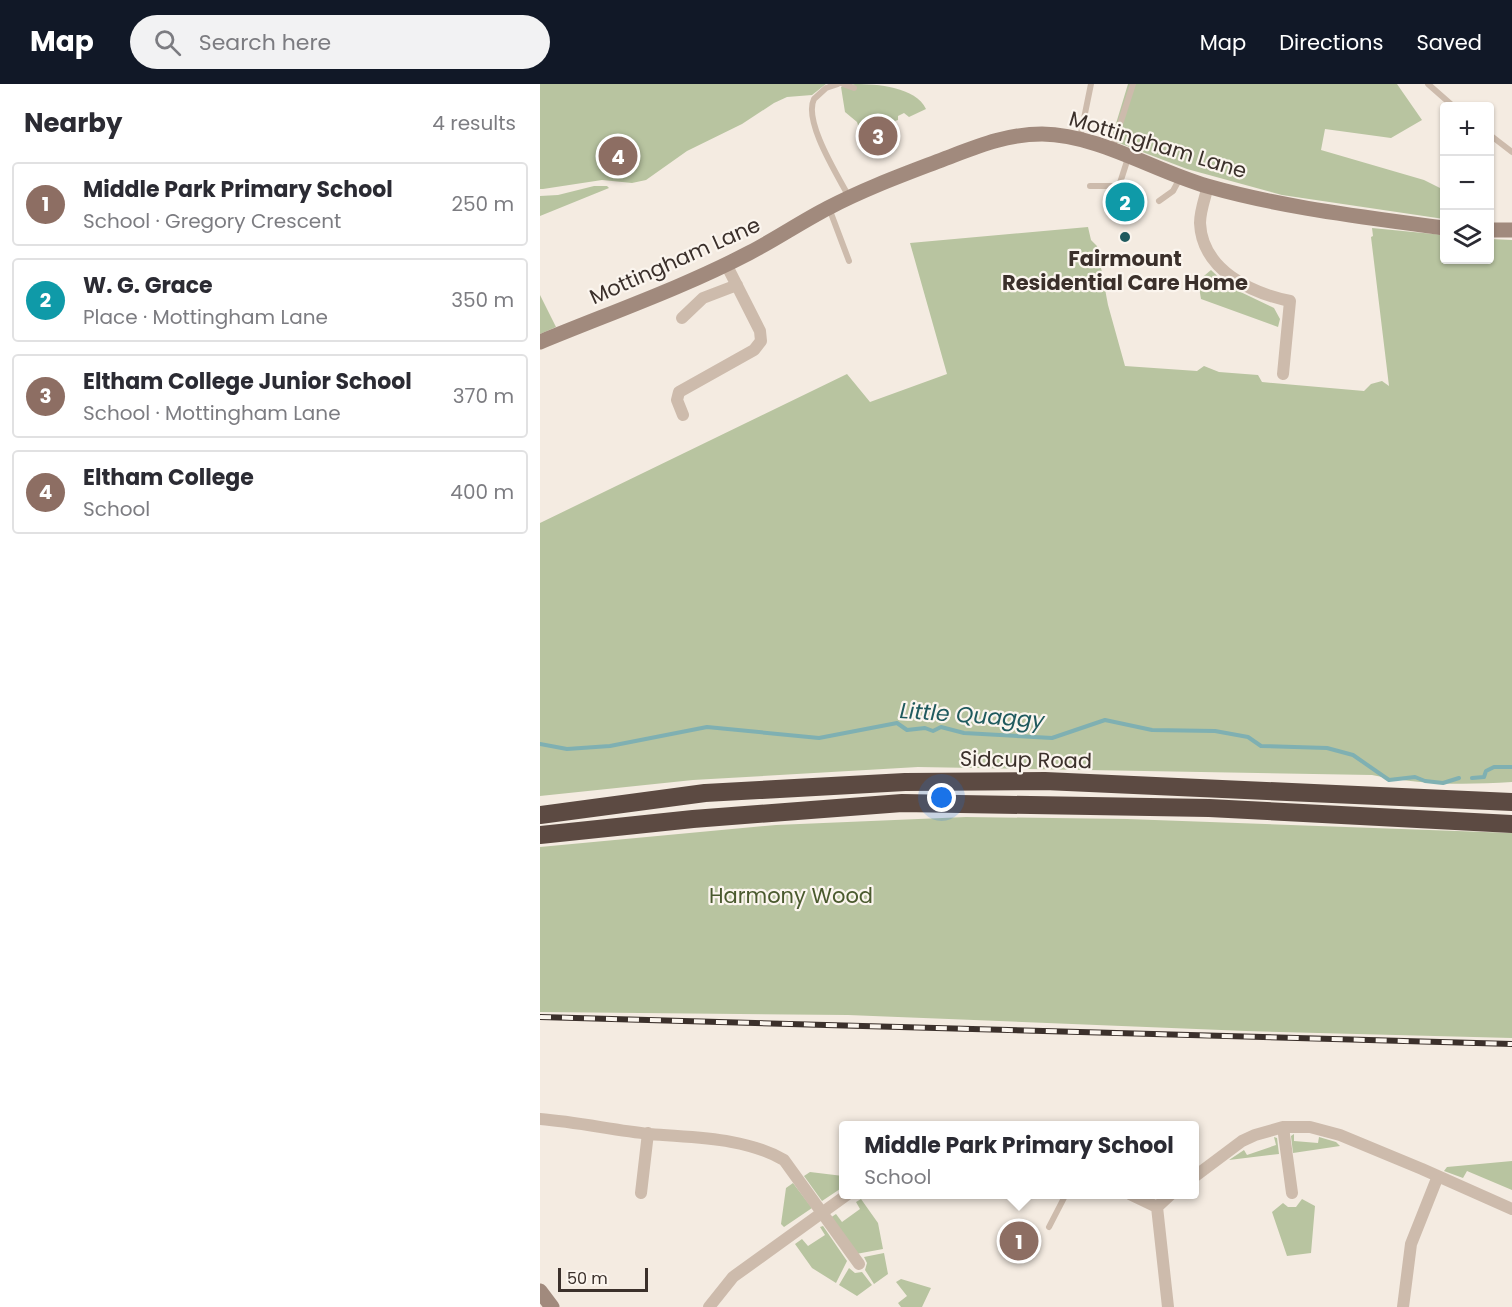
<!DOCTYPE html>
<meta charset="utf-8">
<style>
body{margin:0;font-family:Poppins,sans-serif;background:#f2f2f3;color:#2b2b33}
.controls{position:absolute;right:18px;top:18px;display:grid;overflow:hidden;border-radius:6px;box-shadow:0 2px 4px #0004}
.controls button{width:54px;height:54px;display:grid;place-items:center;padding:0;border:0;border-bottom:2px solid #e1e1e2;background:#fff;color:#2b2b33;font:30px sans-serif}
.scale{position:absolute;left:18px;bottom:15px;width:90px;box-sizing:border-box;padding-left:6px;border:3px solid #3b302b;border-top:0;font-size:16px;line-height:21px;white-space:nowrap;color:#3b302b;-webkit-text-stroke:4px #fbf5ee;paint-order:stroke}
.you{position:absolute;left:402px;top:714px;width:21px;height:21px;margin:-15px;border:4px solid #fff;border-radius:50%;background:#1a73e8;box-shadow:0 0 0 9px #1a73e833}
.badge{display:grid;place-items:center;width:39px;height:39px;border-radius:50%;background:#111827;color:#fff;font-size:20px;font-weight:700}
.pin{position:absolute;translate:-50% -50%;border:3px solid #fff;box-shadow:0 2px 6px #0006}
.popup{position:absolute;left:299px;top:1037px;width:360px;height:78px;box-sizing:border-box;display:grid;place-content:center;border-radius:6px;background:#fff;filter:drop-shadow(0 2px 4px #0005);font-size:20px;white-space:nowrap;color:#7c7c81}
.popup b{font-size:22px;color:#2b2b33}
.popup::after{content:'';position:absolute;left:50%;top:100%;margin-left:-12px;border:12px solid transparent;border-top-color:#fff}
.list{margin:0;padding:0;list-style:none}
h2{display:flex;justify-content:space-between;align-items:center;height:78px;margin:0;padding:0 24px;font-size:26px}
h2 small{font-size:20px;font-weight:400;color:#7c7c81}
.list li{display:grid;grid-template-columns:39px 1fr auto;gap:18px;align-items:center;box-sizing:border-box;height:84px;margin:0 12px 12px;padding:0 12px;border:2px solid #e1e1e2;border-radius:6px}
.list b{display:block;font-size:22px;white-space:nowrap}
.list p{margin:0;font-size:20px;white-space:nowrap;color:#7c7c81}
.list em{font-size:20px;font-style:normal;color:#7c7c81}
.icon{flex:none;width:33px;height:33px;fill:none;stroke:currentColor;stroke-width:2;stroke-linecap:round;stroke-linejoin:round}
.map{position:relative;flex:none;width:972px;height:1223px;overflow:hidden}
header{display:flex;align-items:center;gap:36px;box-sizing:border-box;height:84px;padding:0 30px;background:#111827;color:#fff}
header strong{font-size:28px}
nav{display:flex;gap:33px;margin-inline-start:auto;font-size:21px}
.search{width:420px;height:54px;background:#f2f2f3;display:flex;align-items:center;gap:15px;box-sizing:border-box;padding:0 21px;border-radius:33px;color:#7c7c81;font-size:22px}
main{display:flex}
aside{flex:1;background:#fff}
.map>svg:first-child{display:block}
</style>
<header>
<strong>Map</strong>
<div class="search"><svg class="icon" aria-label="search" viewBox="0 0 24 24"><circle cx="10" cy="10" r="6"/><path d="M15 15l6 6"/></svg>Search here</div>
<nav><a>Map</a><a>Directions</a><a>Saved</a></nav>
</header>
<main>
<aside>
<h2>Nearby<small>4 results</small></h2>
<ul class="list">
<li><span class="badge" style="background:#8d6e63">1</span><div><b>Middle Park Primary School</b><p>School · Gregory Crescent</p></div><em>250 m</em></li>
<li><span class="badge" style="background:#0f9aa8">2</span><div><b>W. G. Grace</b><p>Place · Mottingham Lane</p></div><em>350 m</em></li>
<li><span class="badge" style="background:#8d6e63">3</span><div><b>Eltham College Junior School</b><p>School · Mottingham Lane</p></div><em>370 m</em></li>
<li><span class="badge" style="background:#8d6e63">4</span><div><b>Eltham College</b><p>School</p></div><em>400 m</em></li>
</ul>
</aside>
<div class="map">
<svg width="972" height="1223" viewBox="0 0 972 1223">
<rect width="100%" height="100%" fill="#f4ebe1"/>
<path fill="#b8c4a0" d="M0 0H286L272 11 247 13 234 19 202 40 147 67 106 96 92 99 62 96 3 105H0Z
M315 0C337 0 376 3 386 25L369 33 364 29 358 32V36L338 43 336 40 320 47 317 38 305 28 301 3Z
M588 0H857L882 36 851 54 785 45 781 66 884 96 904 106V135L742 111 647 85 571 56Z
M54 102H67L69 104 0 132V112L18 111Z
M548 143 551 156 557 162 568 221 585 282 657 287 664 282 679 288 718 291 722 298 824 307 831 300 842 297 849 302 831 153 833 152 832 144 904 151V176H950V155L972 156V698C924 701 880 701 832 691L378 683 153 696 0 712V439L307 290 330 318 407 290 370 159Z
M671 186 688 202 734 224 740 235 738 243 661 215 658 197Z
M0 211 16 243 0 250Z
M426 733 587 735 972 749V954L706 947 308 931 0 928V763L236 741Z
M754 1050V1057L778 1059 779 1053 796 1058 800 1062 753 1069 751 1052Z
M734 1053 737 1054 739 1070 689 1076 704 1066 707 1071 736 1061Z
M972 1077V1106L927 1087 923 1094 904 1087 907 1083Z
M270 1088 303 1092V1103L282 1117 264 1092Z
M253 1099 272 1124 244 1143 241 1140 246 1104Z
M321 1115 338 1139 343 1165 316 1170 290 1134 296 1130 302 1138 320 1125 316 1118Z
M762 1115 775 1122 771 1169 747 1172 732 1128 743 1119 748 1123H756Z
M283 1142 307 1177 296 1199 272 1184 255 1160 262 1155 268 1162 285 1151 280 1143Z
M344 1169 348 1190 334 1200 325 1186 327 1179 324 1173Z
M309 1184 315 1189 322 1188 332 1201 317 1212 299 1201Z
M361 1195 391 1204 382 1223H361L358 1219 367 1212 356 1198Z"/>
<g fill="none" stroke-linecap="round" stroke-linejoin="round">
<path stroke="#7fb0b2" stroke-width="4" d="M0 660 27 665 70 662 167 643 279 654 357 639 367 646 385 644 393 647 401 643 424 649 512 654 565 636 612 646 675 647 708 653 721 662 787 664 813 671 849 696 875 693 885 697 903 699 919 694
M932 694 944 693 946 687 954 683H972"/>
<path stroke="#cdbbac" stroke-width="6" d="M298 0 286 4 274 15C263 37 298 92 309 113
M303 0 314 4
M888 0 913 22
M950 51 972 68
M540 54 551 0
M572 65 593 0
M550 102H579L588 74
M619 117 633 107 640 94
M289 124 309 177
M509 1143 526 1110"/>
<path stroke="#cdbbac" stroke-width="12" d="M668 102C665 114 660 127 660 139 662 186 711 209 750 217L743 290
M142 234 163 214 197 201
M143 331 137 316 139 308 214 266 221 257 220 247 186 180
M0 1035C37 1038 73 1046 110 1050 154 1054 204 1053 244 1076L319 1180
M743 1043 752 1109
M654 1093 702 1057 715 1051 743 1043H770L800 1051 882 1085 972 1125
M101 1109 108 1049
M590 1110 617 1123 628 1223
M617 1123 631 1110
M169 1223 193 1193 308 1110
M863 1223 871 1160 898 1092"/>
<path stroke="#a18a7d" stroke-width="15" d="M950 146H972
M0 258C70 229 142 204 209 169 236 155 261 138 288 124 326 104 365 90 404 75 436 63 466 50 502 50 559 51 612 86 667 102 744 124 825 133 904 144
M0 1207 12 1223"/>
<path stroke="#5c4a42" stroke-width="18" d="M0 731 165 709 365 698 505 697 972 718
M0 751 153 735 362 719 669 724 972 740"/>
<defs>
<path id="rail" d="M0 933 972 960"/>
</defs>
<use href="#rail" stroke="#3b302b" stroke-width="6"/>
<use href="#rail" stroke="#fbf5ee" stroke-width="4" stroke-dasharray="11" stroke-linecap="butt"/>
</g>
<circle fill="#1f5a5e" stroke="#fbf5ee" stroke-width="2" cx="585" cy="153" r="6"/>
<g text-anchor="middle" stroke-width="4.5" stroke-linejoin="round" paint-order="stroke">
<g font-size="21" fill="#3b302b" stroke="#fbf5ee">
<text transform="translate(618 61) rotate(17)" y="7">Mottingham Lane</text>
<text transform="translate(135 177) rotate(-24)" y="7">Mottingham Lane</text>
<text transform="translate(486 676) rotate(1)" y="7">Sidcup Road</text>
</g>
<g font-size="21" font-weight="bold" fill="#3b302b" stroke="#fbf5ee">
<text x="585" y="182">Fairmount<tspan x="585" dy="24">Residential Care Home</tspan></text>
</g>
<g font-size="21" fill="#4a5a2e" stroke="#fbf5ee">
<text x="251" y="819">Harmony Wood</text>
</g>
<g font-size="22" font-style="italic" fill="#1f5a5e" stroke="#fbf5ee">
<text transform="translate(432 631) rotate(4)" y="8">Little Quaggy</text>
</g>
</g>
</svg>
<div class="controls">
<button>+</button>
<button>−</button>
<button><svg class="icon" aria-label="layers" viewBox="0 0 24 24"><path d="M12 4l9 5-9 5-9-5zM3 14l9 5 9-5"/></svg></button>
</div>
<div class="scale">50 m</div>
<div class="you"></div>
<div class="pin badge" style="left:479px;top:1157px;background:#8d6e63">1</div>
<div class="popup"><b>Middle Park Primary School</b>School</div>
<div class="pin badge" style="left:585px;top:118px;background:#0f9aa8">2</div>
<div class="pin badge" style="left:338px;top:52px;background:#8d6e63">3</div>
<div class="pin badge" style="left:78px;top:72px;background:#8d6e63">4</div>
</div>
</main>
